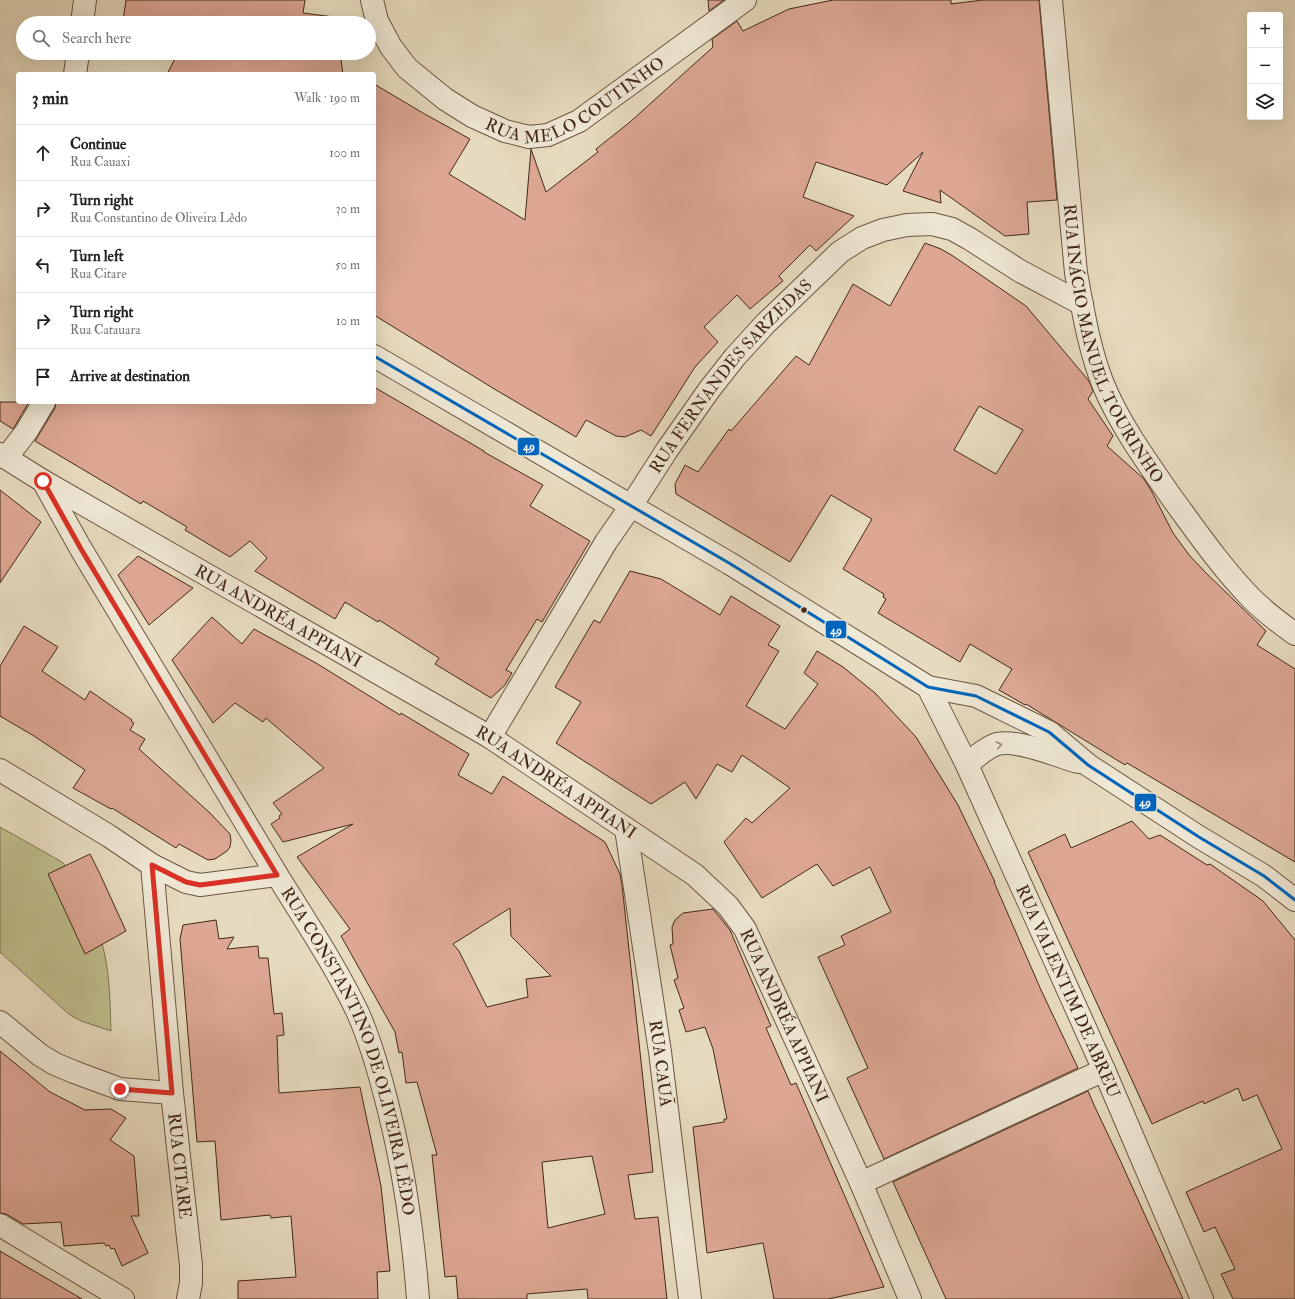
<!DOCTYPE html>
<meta charset="utf-8">
<style>
body{margin:0;font-family:"IM FELL Double Pica",serif;background:#f2f2f2;color:#202124}
.controls{position:absolute;right:12px;top:12px;display:grid;overflow:hidden;border-radius:4px;box-shadow:0 4px 16px #0002}
.controls button{width:36px;height:36px;display:grid;place-items:center;padding:0;border:0;border-bottom:1px solid #e0e0e0;background:#fff;color:#202124;font:20px sans-serif}
.stop{position:absolute;width:12px;height:12px;margin:-9px;border:3px solid #d93025;border-radius:50%;background:#fff}
.stop.end{background:#d93025;border-color:#fff;box-shadow:0 1px 4px #0008}
.list{margin:0;padding:0;list-style:none}
h2{display:flex;justify-content:space-between;align-items:center;height:52px;margin:0;padding:0 16px;font-size:17px}
h2 small{font-size:13px;font-weight:400;color:#757577}
.list li{display:grid;grid-template-columns:26px 1fr auto;gap:12px;align-items:center;box-sizing:border-box;height:56px;padding:0 16px;border-top:1px solid #e0e0e0}
.list b{display:block;font-size:15px;white-space:nowrap}
.list p{margin:0;font-size:13px;white-space:nowrap;color:#757577}
.list em{font-size:13px;font-style:normal;color:#757577}
.icon{flex:none;width:22px;height:22px;fill:none;stroke:currentColor;stroke-width:2;stroke-linecap:round;stroke-linejoin:round}
.map{position:relative;flex:none;width:1295px;height:1299px;overflow:hidden}
.search{position:absolute;background:#fff;box-shadow:0 4px 16px #0002;left:16px;top:16px;width:360px;height:44px;display:flex;align-items:center;gap:10px;box-sizing:border-box;padding:0 14px;border-radius:22px;color:#757577;font-size:15px}
.panel{position:absolute;background:#fff;box-shadow:0 4px 16px #0002;left:16px;top:72px;width:360px;height:332px;border-radius:4px}
.map>svg:first-child{display:block}
</style>
<div class="map">
<svg width="1295" height="1299" viewBox="0 0 1295 1299">
<rect width="100%" height="100%" fill="#e7dbbf"/>
<filter id="stains"><feTurbulence type="fractalNoise" baseFrequency=".005" numOctaves="4"/><feColorMatrix values="0 0 0 0 .2 0 0 0 0 .09 0 0 0 0 .02 0 0 0 .5 -.17"/></filter>
<radialGradient id="worn" r=".72"><stop offset=".6" stop-color="#630" stop-opacity="0"/><stop offset="1" stop-color="#630" stop-opacity=".3"/></radialGradient>
<path fill="#bebe8c" stroke="#807452" d="M0 827 62 862 66 866 101 940C110 969 110 1001 111 1031L81 1021 70 1015 0 952Z"/>
<path fill="#dda794" stroke="#422917" fill-rule="evenodd" d="M126 0H305L303 13 334 17 335 23H137L123 21Z
M708 0H724L709 11Z
M833 0H951V4L983 0H1039L1057 200 1027 202 1029 234 1005 236 940 190 941 203 903 191 923 152 887 185 816 162 803 197 854 216 816 251 810 245 779 276 783 281 750 309 737 295 704 327 718 342 695 367 651 436 641 430 625 437 616 436 586 420 576 437 496 390 374 315V84L423 113 470 139 449 174 525 220 531 149 546 192 598 152 596 149 630 122 713 47 712 39 737 21 743 31 789 9Z
M178 53H340L343 74H167Z
M925 243 941 249 953 256 1026 306 1089 381 1093 391 1088 399 1113 436 1107 446 1144 479 1152 492 1173 533 1190 556 1206 573 1266 631 1257 645 1295 669V862L1127 763 1125 765 1026 704 1025 705 999 690 1012 669 970 644 960 662 878 613 886 599 883 597 884 594 843 569 872 519 831 495 790 562 676 494 675 484 685 465 698 472 729 429 731 431 796 356 809 365 853 284 890 306ZM979 406 1023 430 996 474 954 450Z
M374 387 484 451V452L543 485 530 506 590 541 542 622 537 619 506 670 512 673 505 685 491 698 435 664 439 658 379 620 378 622 345 602 335 619 255 571 267 558 250 541 230 557 185 530 187 527 143 501 141 504 35 441 55 408 56 402H374Z
M0 402H29L13 429 0 421Z
M0 490 41 522 0 583Z
M138 556 193 588 149 625 118 575Z
M630 571 661 579 720 615 731 596 780 626 768 645 779 651 746 706 785 729 818 684 804 673 817 651 843 667 875 693 916 737 958 805 995 882H994L1041 990 1078 1068 884 1159 847 1078 868 1068 818 957 845 945 841 936 891 912 870 867 833 886 817 864 762 898 724 842 746 818 752 823 790 788 742 755 732 772 717 764 696 799 685 782 651 804 556 743 581 702 555 687 594 620 600 623Z
M212 617 242 644 254 629 316 663 400 715 401 713 469 754 458 775 492 794 503 776 605 842 620 874 622 885 653 1172 628 1175 635 1219 658 1217 667 1299H588L587 1289 527 1294V1299H458L456 1276 445 1277 432 1155H437L417 1082 406 1083 402 1052 399 1053 395 1032 341 936 350 929 297 857 353 824 283 842 271 824 280 818 279 816 282 814 273 803 324 768 266 718 263 722 235 703 213 723 172 660ZM510 908 511 936 551 976 526 979 528 997 487 1007 459 951 453 944ZM592 1156 605 1214 548 1228 542 1162Z
M24 626 58 647 42 671 85 700 90 691 132 720 131 721 134 723 130 730 145 739 139 749 210 813 230 834 231 840 230 847 227 851 215 859 208 860 179 844 176 848 112 808 111 809 73 788 85 770 34 736 0 716V666Z
M1132 821 1149 839 1160 835 1207 865 1210 864 1263 901 1295 940V1299H1233L1221 1274 1235 1269 1215 1227 1204 1232 1186 1192 1282 1149 1257 1095 1243 1101 1238 1088 1204 1104 1203 1101 1152 1124 1028 852 1065 834 1071 848Z
M90 854 99 872 126 931 85 954 48 874Z
M713 909 730 930 771 1026 766 1028 791 1085 796 1083 884 1287 828 1299H774L763 1243 707 1253 693 1127 724 1122V1119H727L713 1049 705 1027 686 1032 679 1010 684 1008 674 980 678 978 670 945 673 944 672 927 675 920 683 913Z
M216 920 219 939 234 937 227 949 258 946 259 958H268L274 1014 282 1013 284 1035 277 1036 279 1093 360 1087 381 1186 390 1271 377 1272 378 1299H238V1281L296 1277 291 1216 271 1218 270 1215 221 1220 215 1141 197 1142 180 939 183 925Z
M0 1051 50 1092 85 1110 111 1109 126 1118 110 1140 134 1156 139 1216H131L148 1253 122 1266 114 1248 111 1249 109 1245 106 1246 104 1243 64 1246 61 1222 23 1224 6 1214 0 1213Z
M1088 1091 1094 1105 1120 1160 1183 1299H946L893 1182Z
M0 1251 34 1271 82 1299H0Z"/>
<g fill="none" stroke-linecap="round" stroke-linejoin="round">
<defs>
<g id="minor">
<path id="s1" d="M372 0 377 21 391 47 407 68 445 99 472 116 505 131 529 137 548 135 579 121 745 0"/>
<path id="s2" d="M1051 0 1076 273C1083 310 1089 349 1103 384 1120 425 1147 462 1172 498 1197 532 1221 567 1251 598 1263 610 1281 624 1295 634"/>
<path d="M82 23 85 0"/>
<path d="M75 74 78 53"/>
<path d="M374 356 729 563 928 687 976 696 1049 732 1088 765 1199 837 1264 876 1295 900"/>
<path id="s3" d="M0 454 43 481 490 737 695 875 728 906 745 929 861 1183 910 1299"/>
<path d="M6 458 26 432 44 402"/>
<path d="M43 481 81 549 277 875"/>
<path id="s4" d="M928 687 967 765 1104 1070 1202 1299"/>
<path id="s5" d="M490 737 606 542 631 506 667 450 709 390 735 357 765 324 840 252 862 238 883 230 907 225 932 224 952 229 970 239 1020 271 1082 304"/>
<path d="M967 765C976 757 985 748 997 744 1017 739 1057 756 1078 762"/>
<path id="s6" d="M0 770 109 836 152 865 186 882 200 885 277 875C305 920 335 965 358 1013 372 1045 381 1078 389 1111 405 1174 413 1234 418 1299"/>
<path id="s7" d="M626 829 660 1052 690 1299"/>
<path id="s8" d="M152 865 172 1093 191 1265V1283L188 1299"/>
<path d="M0 1022 40 1055 55 1064 74 1072 120 1089 172 1093"/>
<path d="M861 1183 1104 1070"/>
<path d="M0 1225 123 1299"/>
</g>
</defs>
<use href="#minor" stroke="#6b5641" stroke-width="24"/>
<use href="#minor" stroke="#efe8d5" stroke-width="22"/>
<defs>
<path id="bus-1" d="M374 356 729 563 928 687 976 696 1049 732 1088 765 1199 837 1264 876 1295 900"/>
</defs>
<use href="#bus-1" stroke="#efe8d5" stroke-width="6"/>
<use href="#bus-1" stroke="#0065bd" stroke-width="3"/>
</g>
<defs><path id="oneway-chevron" d="M-2-3.5L2.5 0L-2 3.5" fill="none" stroke-width="1.6" stroke-linecap="round" stroke-linejoin="round"/></defs>
<use stroke="#988876" href="#oneway-chevron" transform="translate(999 745) rotate(-11)"/>
<g fill="none" stroke-linecap="round" stroke-linejoin="round">
<path stroke="#d93025" stroke-width="5" d="M43 481 81 549 277 875 200 885 186 882 152 865 172 1093 120 1089"/>
</g>
<circle fill="#422917" stroke="#efe8d5" stroke-width="1.5" cx="804" cy="610" r="3.5"/>
<g text-anchor="middle" stroke-width="3.5" stroke-linejoin="round" paint-order="stroke">
<g font-size="17" fill="#422917" stroke="#efe8d5">
<text dy="6" stroke="none"><textPath href="#s1" startOffset="275">RUA MELO COUTINHO</textPath></text>
<text dy="6" stroke="none"><textPath href="#s2" startOffset="353">RUA INÁCIO MANUEL TOURINHO</textPath></text>
<text dy="6" stroke="none"><textPath href="#s5" startOffset="435">RUA FERNANDES SARZEDAS</textPath></text>
<text dy="6" stroke="none"><textPath href="#s3" startOffset="322">RUA ANDRÉA APPIANI</textPath></text>
<text dy="6" stroke="none"><textPath href="#s3" startOffset="646">RUA ANDRÉA APPIANI</textPath></text>
<text dy="6" stroke="none"><textPath href="#s4" startOffset="335">RUA VALENTIM DE ABREU</textPath></text>
<text dy="6" stroke="none"><textPath href="#s3" startOffset="982">RUA ANDRÉA APPIANI</textPath></text>
<text dy="6" stroke="none"><textPath href="#s6" startOffset="502">RUA CONSTANTINO DE OLIVEIRA LÊDO</textPath></text>
<text dy="6" stroke="none"><textPath href="#s7" startOffset="237">RUA CAUÃ</textPath></text>
<text dy="6" stroke="none"><textPath href="#s8" startOffset="302">RUA CITARE</textPath></text>
</g>
</g>
<g stroke="#efe8d5" stroke-width="1.5">
<rect x="517" y="437" width="23" height="19" rx="4" fill="#0065bd"/>
<rect x="825" y="620" width="22" height="19" rx="4" fill="#0065bd"/>
<rect x="1134" y="793" width="23" height="19" rx="4" fill="#0065bd"/>
</g>
<g font-size="11" text-anchor="middle" font-weight="bold" fill="#fff">
<text x="529" y="450">49</text>
<text x="836" y="634">49</text>
<text x="1145" y="806">49</text>
</g>
<rect width="100%" height="100%" filter="url(#stains)"/>
<rect width="100%" height="100%" fill="url(#worn)"/>
</svg>
<div class="controls">
<button>+</button>
<button>−</button>
<button><svg class="icon" aria-label="layers" viewBox="0 0 24 24"><path d="M12 4l9 5-9 5-9-5zM3 14l9 5 9-5"/></svg></button>
</div>
<div class="stop" style="left:43px;top:481px"></div>
<div class="stop end" style="left:120px;top:1089px"></div>
<div class="search"><svg class="icon" aria-label="search" viewBox="0 0 24 24"><circle cx="10" cy="10" r="6"/><path d="M15 15l6 6"/></svg>Search here</div>
<section class="panel">
<h2>3 min<small>Walk · 190 m</small></h2>
<ul class="list">
<li><svg class="icon" aria-label="ahead" viewBox="0 0 24 24"><path d="M12 20V5M6 11l6-6 6 6"/></svg><div><b>Continue</b><p>Rua Cauaxi</p></div><em>100 m</em></li>
<li><svg class="icon" aria-label="right" viewBox="0 0 24 24"><path d="M7 20v-9h11M14 6l5 5-5 5"/></svg><div><b>Turn right</b><p>Rua Constantino de Oliveira Lêdo</p></div><em>30 m</em></li>
<li><svg class="icon" aria-label="left" viewBox="0 0 24 24"><path d="M17 20v-9H6M10 6l-5 5 5 5"/></svg><div><b>Turn left</b><p>Rua Citare</p></div><em>50 m</em></li>
<li><svg class="icon" aria-label="right" viewBox="0 0 24 24"><path d="M7 20v-9h11M14 6l5 5-5 5"/></svg><div><b>Turn right</b><p>Rua Catauara</p></div><em>10 m</em></li>
<li><svg class="icon" aria-label="arrive" viewBox="0 0 24 24"><path d="M6 21V4h12l-3 4 3 4H6"/></svg><div><b>Arrive at destination</b></div></li>
</ul>
</section>
</div>
